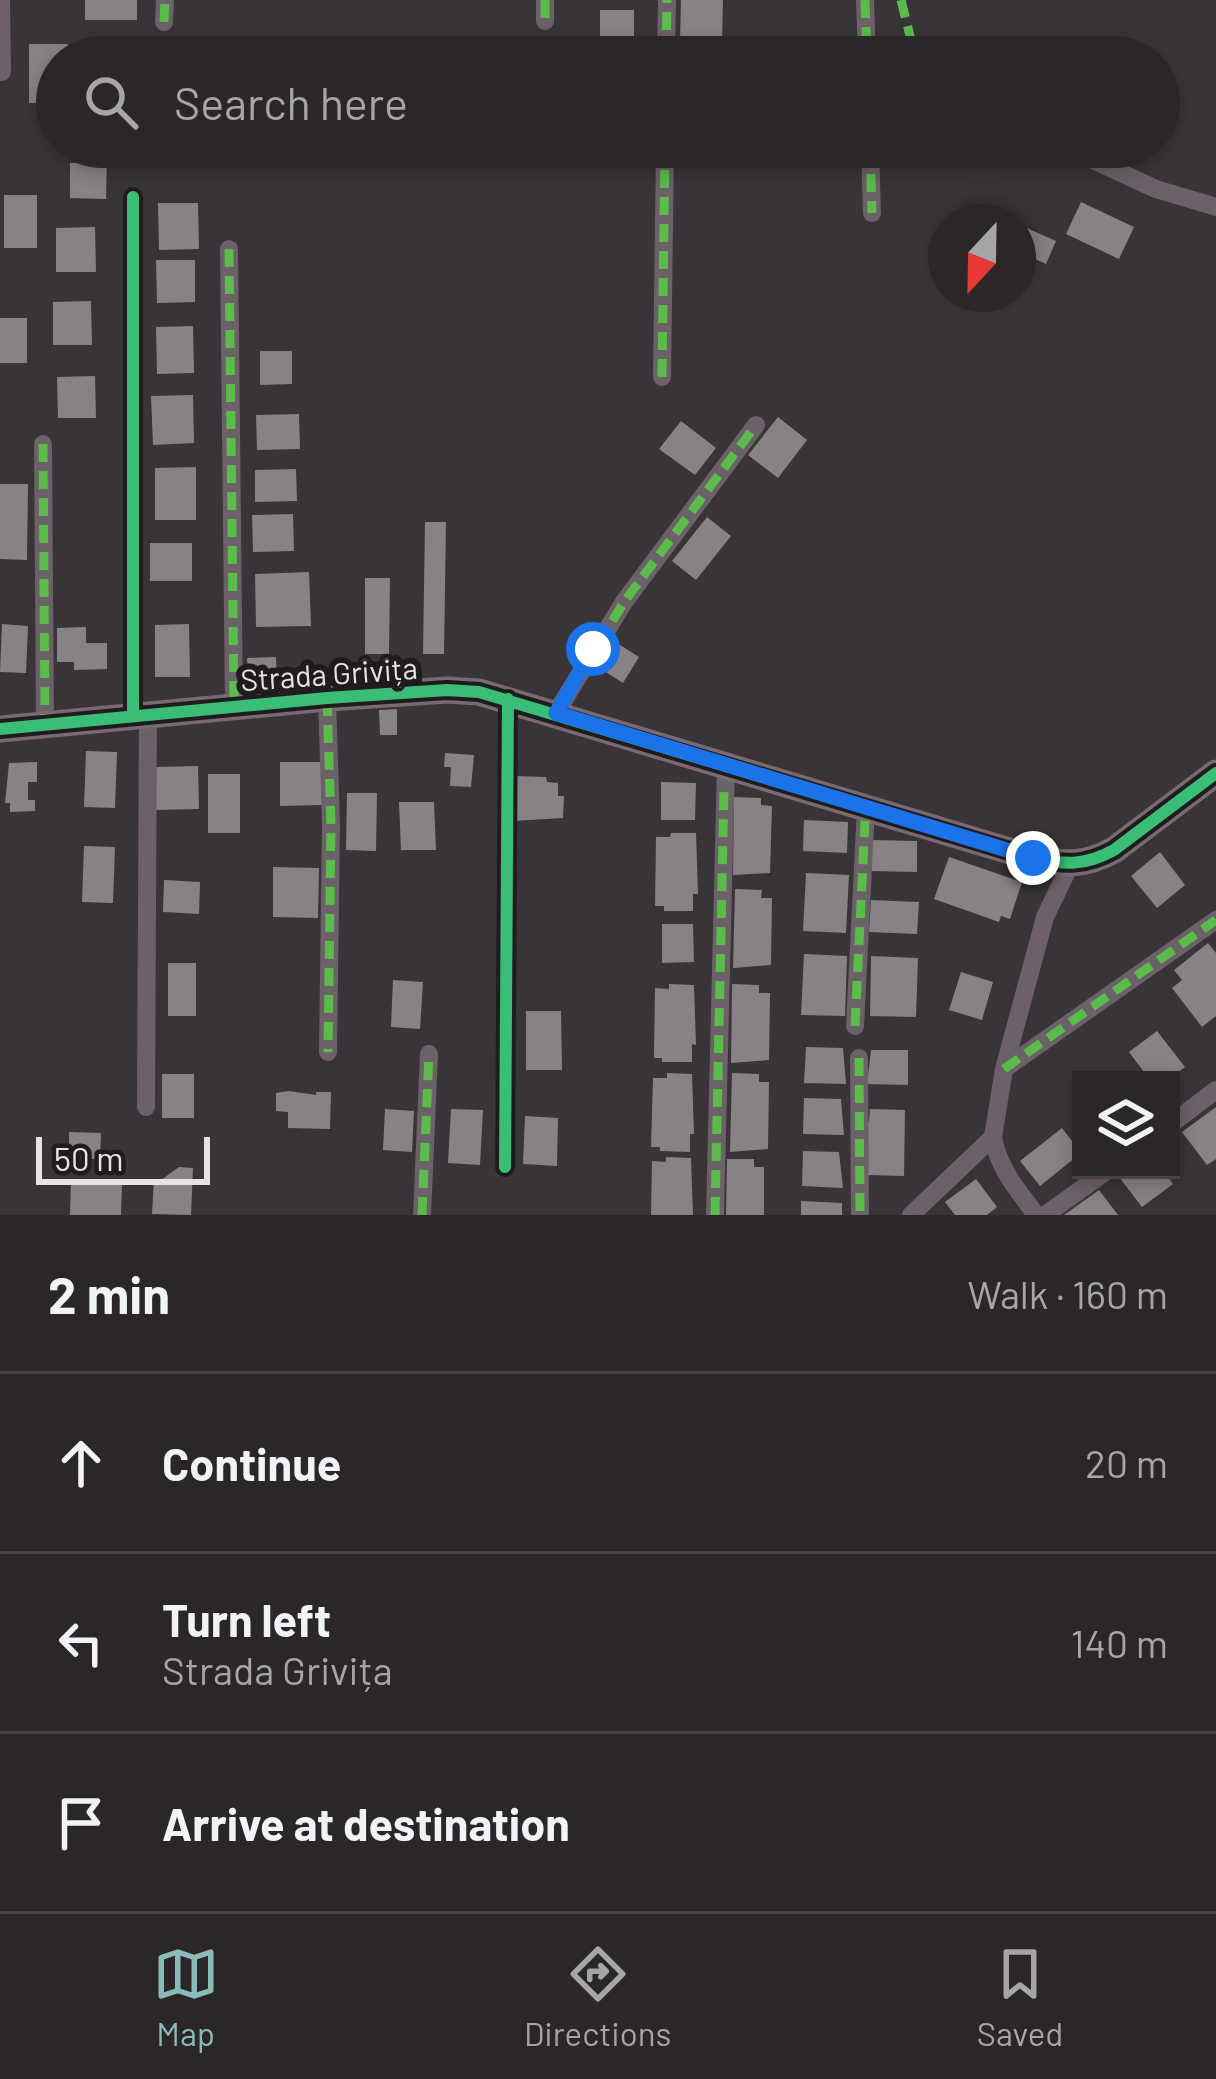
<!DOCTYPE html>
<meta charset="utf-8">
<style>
body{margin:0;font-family:Barlow,sans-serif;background:#373335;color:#f1f3f6}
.controls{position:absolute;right:36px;bottom:36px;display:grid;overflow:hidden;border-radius:0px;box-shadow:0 6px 18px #0003}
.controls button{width:108px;height:108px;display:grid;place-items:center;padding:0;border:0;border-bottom:3px solid #474446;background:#2b2729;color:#f1f3f6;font:60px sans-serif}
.compass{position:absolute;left:928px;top:204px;width:108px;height:108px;border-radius:50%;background:#2b2729;box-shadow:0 6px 18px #0003;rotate:202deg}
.scale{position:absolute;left:36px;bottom:30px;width:174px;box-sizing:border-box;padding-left:12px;border:6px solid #e8e2e6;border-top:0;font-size:33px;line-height:42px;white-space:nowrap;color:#e8e2e6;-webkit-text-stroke:9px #201c1e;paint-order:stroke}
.stop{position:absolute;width:36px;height:36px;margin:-27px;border:9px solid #1a73e8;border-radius:50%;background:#fff}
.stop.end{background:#1a73e8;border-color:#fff;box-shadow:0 3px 12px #0008}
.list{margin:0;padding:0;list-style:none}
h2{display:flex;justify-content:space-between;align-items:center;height:156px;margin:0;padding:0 48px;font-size:51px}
h2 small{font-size:39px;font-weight:400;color:#a6a5a8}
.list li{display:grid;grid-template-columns:78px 1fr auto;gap:36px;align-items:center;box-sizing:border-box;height:180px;padding:0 48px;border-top:3px solid #474446}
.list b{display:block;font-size:45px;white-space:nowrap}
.list p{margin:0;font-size:39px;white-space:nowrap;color:#a6a5a8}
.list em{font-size:39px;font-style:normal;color:#a6a5a8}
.icon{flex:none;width:66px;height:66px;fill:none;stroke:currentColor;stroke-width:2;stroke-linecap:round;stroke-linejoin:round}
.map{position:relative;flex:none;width:1216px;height:1215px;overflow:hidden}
.search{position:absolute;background:#2b2729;box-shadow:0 6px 18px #0003;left:36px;right:36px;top:36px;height:132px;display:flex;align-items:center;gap:30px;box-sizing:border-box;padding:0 42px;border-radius:66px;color:#a6a5a8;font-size:45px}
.sheet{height:696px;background:#2b2729}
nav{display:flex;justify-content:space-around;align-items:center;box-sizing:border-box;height:168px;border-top:3px solid #474446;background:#2b2729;font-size:33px;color:#a6a5a8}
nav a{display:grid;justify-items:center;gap:6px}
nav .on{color:#8bbbb9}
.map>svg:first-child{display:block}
</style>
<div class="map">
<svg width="1216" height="1215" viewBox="0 0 1216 1215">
<rect width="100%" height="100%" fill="#393437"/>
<path fill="#878385" d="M85 0H137V20H85Z
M681 0H723L722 43 680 41Z
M600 10H634V39H600Z
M29 44H68V57H57V103H29Z
M88 153 107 154 106 199 70 198V163H88Z
M4 195H37V248H4Z
M1081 202 1134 227 1119 259 1066 234Z
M158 203H198L199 249 159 250Z
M1022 226 1056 241 1046 264 1018 251Z
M95 227 96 272H56V228Z
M156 260H195V302L157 303Z
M91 301 92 345H53V302Z
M0 318H27V363H0Z
M193 326 194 373 157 374 156 327Z
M260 351H292V384L260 385Z
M95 376 96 418H58L57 377Z
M193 395 194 443 153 445 151 396Z
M299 414 300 449 257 450 256 415Z
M778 417 807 440 778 478 748 455Z
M681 421 716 448 695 475 659 449Z
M196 467V520H155V468Z
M296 469 297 501 255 502V470Z
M0 484H28L27 560 0 559Z
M293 514 294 551 253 552 252 515Z
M707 517 731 536 696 580 672 561Z
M425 522H446L444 654H423Z
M150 543H192V581H150Z
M309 572 311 626 256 627 255 574Z
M365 578H390L389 654H365Z
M2 624 28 626 26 673 0 672Z
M189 624 190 677H155V625Z
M86 627V643H107V669L74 670V662H57V628Z
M609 638 639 657 623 683 593 664Z
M276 657 277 681 249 683 247 658Z
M397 709V735H380L379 710Z
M86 751 117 752 115 808 84 807Z
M445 753 474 755 471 787 450 786 451 767H444Z
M37 762V782H28V800H35V811L10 812V803H5L9 763Z
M280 762H322V805L280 806Z
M198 766 199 809 156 810 155 767Z
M208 774H240V833H208Z
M513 776 546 777 547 782 558 783V796H564L563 818 513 821Z
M661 782 696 783 695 820H661Z
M347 793H377L376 851 346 850Z
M734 797 761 798V805L772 806 770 873 733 875Z
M399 802H434L436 850H401Z
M804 820 848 822 847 853 803 851Z
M671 833H696L698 894H693V911H664V906H655L656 837H670Z
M872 840 917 841V872L872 871Z
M84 846 115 847 113 903 82 902Z
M1160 852 1185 885 1157 908 1131 876Z
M949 857 1022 882 1010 919 1001 916 999 922 934 899Z
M273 867 319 868 318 918 273 917Z
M806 873 849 875 846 933 803 931Z
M164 880 200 882 199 914 163 912Z
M735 889 762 890 761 898H772L771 965 733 968Z
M871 900 919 902 917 934 869 932Z
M662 924H693L694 962 662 963Z
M1208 943 1216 953V1016L1202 1027 1172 988 1182 980 1174 970Z
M804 954 847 956 845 1016 801 1015Z
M871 956 918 958 916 1017 870 1016Z
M168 963H196V1016H168Z
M961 972 993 982 982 1020 949 1010Z
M393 980 423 982 420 1029 391 1027Z
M669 984 694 985 696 1045 692 1044V1062H662V1058H654L655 988 669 989Z
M732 984 759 985V993H770L769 1060 731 1063Z
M526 1011H561L562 1070H526Z
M1157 1031 1185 1067 1167 1080H1150L1129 1052Z
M806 1047 843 1048 846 1084 804 1083Z
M871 1050H908V1085L867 1084Z
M667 1073 692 1074 694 1134H690V1152L660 1151V1147H651L653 1078H667Z
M732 1073 759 1074V1082H769L768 1149 730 1152Z
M162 1074H194V1118H162Z
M289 1091 316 1095V1092H331L330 1129 288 1128V1112L276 1111V1093Z
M804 1098 841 1099 844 1135 803 1134Z
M1216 1107V1159L1207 1165 1182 1132Z
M385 1109 414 1111 412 1152 383 1150Z
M451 1109 483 1110 480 1165 448 1163Z
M870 1109 905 1110 904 1176 867 1175 865 1122H869Z
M525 1116 558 1118 557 1166 523 1164Z
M1062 1128 1081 1153 1040 1186 1020 1161Z
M69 1132 101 1133 100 1159H69Z
M803 1151 839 1152 843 1188 802 1186Z
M666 1157 691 1158 693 1215H651L652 1161 666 1162Z
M727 1159H754V1167H764V1215H726Z
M179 1167 193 1168 191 1215 152 1214 154 1179 161 1180Z
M1128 1170H1163L1173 1184 1142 1207 1119 1177Z
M976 1179 997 1207 987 1215H955L945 1202Z
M71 1180 122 1182 121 1215H70Z
M1099 1190 1118 1215H1064Z
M801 1201 842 1203V1215H801Z"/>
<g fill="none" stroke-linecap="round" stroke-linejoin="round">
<path stroke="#6c6168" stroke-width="18" d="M1 0 2 72
M545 0V21
M865 0 867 57
M164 22 165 0
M666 57 667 0
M870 147 872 213
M1080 154 1156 189 1216 207
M229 249 234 706
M662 377 665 147
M43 444 45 725
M327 698 331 825 328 1052
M556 713 624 602 756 425
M133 715V197
M855 1026 866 807
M859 1058 860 1215
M1004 1069 1216 920
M146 1107 148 714
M1171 1124 1216 1090
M993 1137C998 1168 1018 1190 1036 1215
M505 1167 508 699
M422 1215 429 1054
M715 1215 726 765
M911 1215 993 1137 1004 1069 1045 917 1070 865
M1045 1215 1108 1170"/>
<path stroke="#786a72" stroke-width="27" d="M0 729 327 698 447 690 479 692 1033 858C1065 865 1085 866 1114 850L1216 773"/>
<path stroke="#5cbc4b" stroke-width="9" stroke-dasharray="18 9" stroke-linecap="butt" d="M545 0V21
M865 0 867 57
M901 0 912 44 926 57
M164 22 165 0
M666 57 667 0
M870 147 872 213
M1069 147 1080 154
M229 249 234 706
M662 377 665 147
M43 444 45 725
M327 698 331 825 328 1052
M556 713 624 602 756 425
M855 1026 865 821
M859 1058 860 1215
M1004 1069 1216 920
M422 1215 429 1054
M715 1215 724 790"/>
<defs>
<path id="cycleway" d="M133 715V197
M0 729 327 698 447 690 479 692 1033 858C1065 865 1085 866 1114 850L1216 773
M505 1167 508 699"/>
</defs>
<use href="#cycleway" stroke="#201c1e" stroke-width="20"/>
<use href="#cycleway" stroke="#3abd76" stroke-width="12"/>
</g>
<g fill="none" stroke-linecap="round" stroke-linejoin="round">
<path stroke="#1a73e8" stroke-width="15" d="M593 649 556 713 1033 858"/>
</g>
<g text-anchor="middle" stroke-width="12" stroke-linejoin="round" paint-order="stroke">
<g font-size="30" fill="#e8e2e6" stroke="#201c1e">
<text transform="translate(329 675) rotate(-4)" y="10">Strada Grivița</text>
</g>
</g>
</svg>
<div class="controls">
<button><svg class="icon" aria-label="layers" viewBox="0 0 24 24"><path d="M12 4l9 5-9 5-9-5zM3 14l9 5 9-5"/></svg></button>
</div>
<svg class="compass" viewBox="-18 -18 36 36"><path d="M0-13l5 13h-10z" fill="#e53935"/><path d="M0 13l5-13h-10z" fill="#a6a5a8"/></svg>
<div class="scale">50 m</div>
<div class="stop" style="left:593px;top:649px"></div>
<div class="stop end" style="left:1033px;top:858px"></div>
<div class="search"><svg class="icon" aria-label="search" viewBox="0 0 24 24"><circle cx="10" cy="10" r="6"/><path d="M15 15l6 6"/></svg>Search here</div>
</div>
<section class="sheet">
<h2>2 min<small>Walk · 160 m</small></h2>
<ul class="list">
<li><svg class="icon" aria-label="ahead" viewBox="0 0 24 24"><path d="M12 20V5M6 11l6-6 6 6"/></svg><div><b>Continue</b></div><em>20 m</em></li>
<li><svg class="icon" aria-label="left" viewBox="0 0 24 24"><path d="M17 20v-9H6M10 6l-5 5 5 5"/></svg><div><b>Turn left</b><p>Strada Grivița</p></div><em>140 m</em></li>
<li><svg class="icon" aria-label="arrive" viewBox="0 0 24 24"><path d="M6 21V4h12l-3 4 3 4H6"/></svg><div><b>Arrive at destination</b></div></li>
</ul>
</section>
<nav>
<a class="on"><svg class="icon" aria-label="map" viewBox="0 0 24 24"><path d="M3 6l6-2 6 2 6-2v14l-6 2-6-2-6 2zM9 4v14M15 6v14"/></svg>Map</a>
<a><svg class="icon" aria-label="directions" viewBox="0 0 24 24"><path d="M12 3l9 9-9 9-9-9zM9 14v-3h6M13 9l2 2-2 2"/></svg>Directions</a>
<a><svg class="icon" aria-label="saved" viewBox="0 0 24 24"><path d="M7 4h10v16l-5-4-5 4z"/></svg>Saved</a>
</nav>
